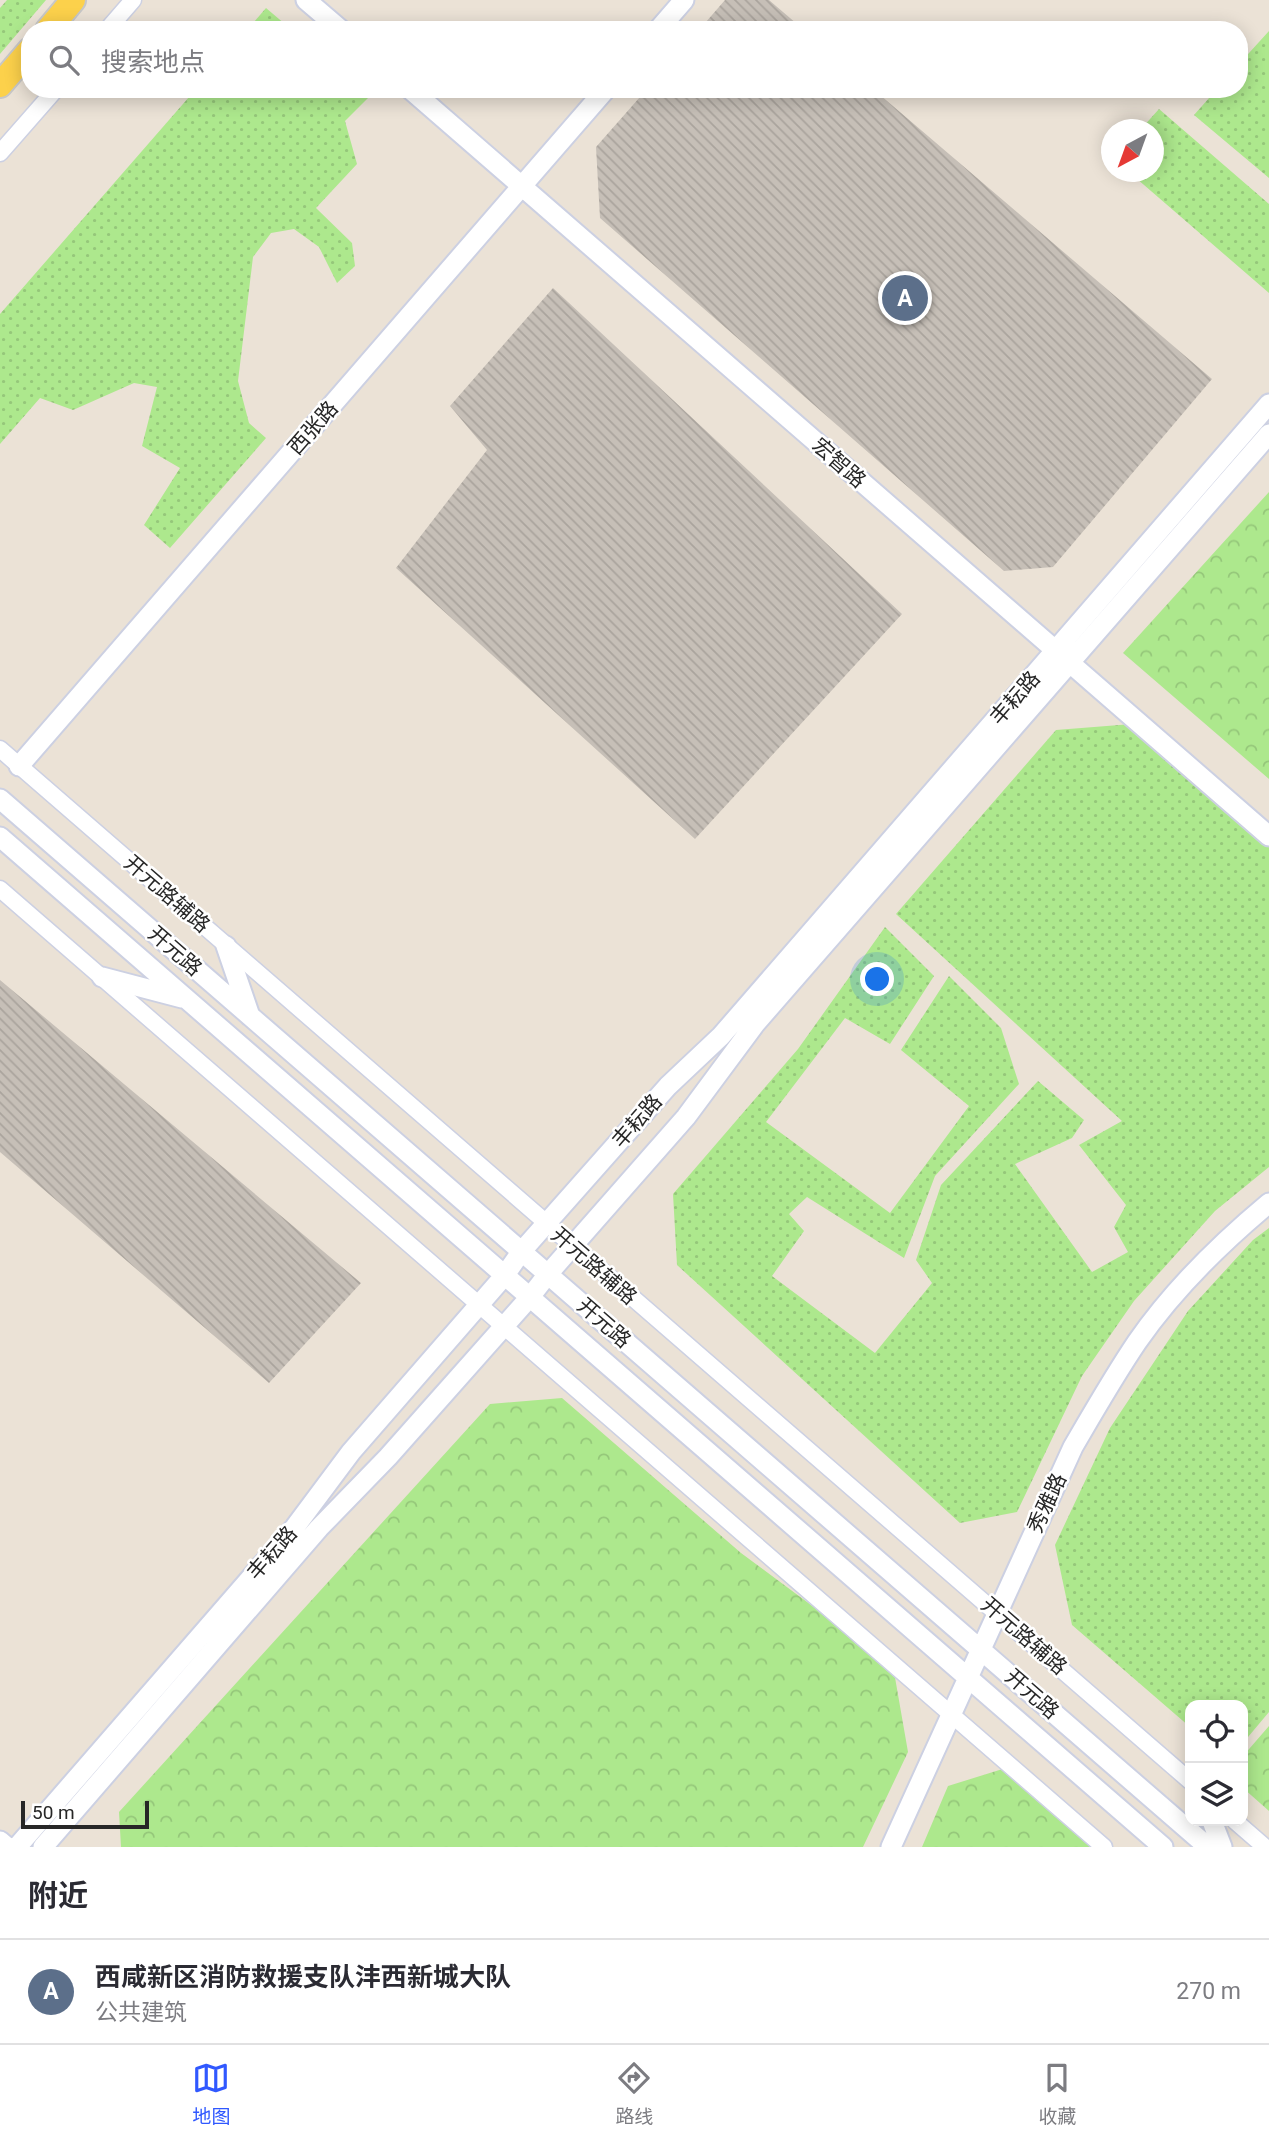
<!DOCTYPE html>
<html lang="zh">
<meta charset="utf-8">
<style>
body{margin:0;font-family:Roboto,"Noto Sans SC",sans-serif;background:#f7f7f7;color:#2b2b33}
.controls{position:absolute;right:21px;bottom:21px;display:grid;overflow:hidden;border-radius:14px;box-shadow:0 4px 18px #0003}
.controls button{width:63px;height:63px;display:grid;place-items:center;padding:0;border:0;border-bottom:2px solid #e1e1e2;background:#fff;color:#2b2b33;font:35px sans-serif}
.compass{position:absolute;left:1101px;top:119px;width:63px;height:63px;border-radius:50%;background:#fff;box-shadow:0 4px 18px #0003;rotate:221deg}
.scale{position:absolute;left:21px;bottom:18px;width:128px;box-sizing:border-box;padding-left:7px;border:4px solid #272727;border-top:0;font-size:19px;line-height:24px;white-space:nowrap;color:#272727;-webkit-text-stroke:5px #fff;paint-order:stroke}
.you{position:absolute;left:878px;top:980px;width:24px;height:24px;margin:-18px;border:5px solid #fff;border-radius:50%;background:#1a73e8;box-shadow:0 0 0 10px #1a73e833}
.badge{display:grid;place-items:center;width:46px;height:46px;border-radius:50%;background:#3058ff;color:#fff;font-size:23px;font-weight:700}
.pin{position:absolute;translate:-50% -50%;border:4px solid #fff;box-shadow:0 2px 7px #0006}
.list{margin:0;padding:0;list-style:none}
h2{display:flex;justify-content:space-between;align-items:center;height:91px;margin:0;padding:0 28px;font-size:30px}
h2 small{font-size:23px;font-weight:400;color:#7c7c81}
.list li{display:grid;grid-template-columns:46px 1fr auto;gap:21px;align-items:center;box-sizing:border-box;height:105px;padding:0 28px;border-top:2px solid #e1e1e2}
.list b{display:block;font-size:26px;white-space:nowrap}
.list p{margin:0;font-size:23px;white-space:nowrap;color:#7c7c81}
.list em{font-size:23px;font-style:normal;color:#7c7c81}
.icon{flex:none;width:38px;height:38px;fill:none;stroke:currentColor;stroke-width:2;stroke-linecap:round;stroke-linejoin:round}
.map{position:relative;flex:none;width:1269px;height:1847px;overflow:hidden}
.search{position:absolute;background:#fff;box-shadow:0 4px 18px #0003;left:21px;right:21px;top:21px;height:77px;display:flex;align-items:center;gap:18px;box-sizing:border-box;padding:0 24px;border-radius:28px;color:#7c7c81;font-size:26px}
.sheet{height:196px;background:#fff}
nav{display:flex;justify-content:space-around;align-items:center;box-sizing:border-box;height:98px;border-top:2px solid #e1e1e2;background:#fff;font-size:19px;color:#7c7c81}
nav a{display:grid;justify-items:center;gap:4px}
nav .on{color:#3058ff}
.map>svg:first-child{display:block}
</style>
<div class="map">
<svg width="1269" height="1847" viewBox="0 0 1269 1847">
<defs>
<pattern id="grass-dots" width="8" height="8" patternUnits="userSpaceOnUse" patternTransform="scale(1.75)"><rect width="8" height="8" fill="#ade88d"/><path d="M2 2h.1M6 6h.1" fill="none" stroke="#95c77a" stroke-width="1.8" stroke-linecap="round"/></pattern>
<pattern id="forest-crowns" width="20" height="18" patternUnits="userSpaceOnUse" patternTransform="scale(1.75)"><rect width="20" height="18" fill="#ade88d"/><path d="M2 6a3 3 0 1 1 6 0M12 15a3 3 0 1 1 6 0" fill="none" stroke="#95c77a"/></pattern>
<pattern id="building-back-hatch" width="6" height="6" patternUnits="userSpaceOnUse" patternTransform="scale(1.75)"><rect width="6" height="6" fill="#c6bfb7"/><path d="M-1 5l2 2M0 0l6 6M5-1l2 2" fill="none" stroke="#aaa49d"/></pattern>
</defs>
<rect width="100%" height="100%" fill="#ebe2d6"/>
<path fill="url(#grass-dots)" d="M7 0H46L0 54V8Z
M266 8 292 30H247Z
M1269 31V178L1194 115 1217 89H1239V64Z
M196 89H364L371 95 345 121 357 164 316 208 352 243 355 266 337 283 319 247 294 229 271 233 253 257 238 381 249 423 266 438 170 548 144 525 180 468 142 446 157 387 134 383 73 410 40 398 0 444V314Z
M1159 109 1269 204V293L1129 172H1154V130L1141 129Z
M1132 724 1269 843V1167L1215 1211 1134 1301 1082 1376 1017 1512 960 1523 677 1265 673 1194 798 1049 885 927 934 976 890 1044 845 1018 766 1122 890 1213 969 1106 901 1050 949 976 1001 1028 1019 1084 935 1176 904 1258 807 1197 789 1214 804 1231 772 1276 875 1353 932 1283 916 1260 941 1185 1038 1081 1084 1120 1072 1138 1015 1164 1092 1272 1128 1252 1114 1227 1126 1205 1079 1145 1122 1121 896 914 1056 730Z
M1269 1228V1712L1243 1743V1705H1190V1727L1072 1625 1055 1545 1110 1428 1188 1311 1253 1240Z"/>
<path fill="url(#forest-crowns)" d="M1269 492V779L1123 653Z
M562 1398 741 1553 893 1666 908 1752 863 1847H121L119 1812 490 1404Z
M1269 1726V1811L1243 1788V1756Z
M1009 1767 1096 1847H922L948 1786Z"/>
<path fill="url(#building-back-hatch)" d="M725 0H769L804 30H699Z
M647 89H873L1212 379 1053 567 1004 571 600 218 596 147Z
M553 288 902 614 695 839 396 568 487 450 450 406Z
M0 980 361 1283 269 1383 0 1152Z"/>
<g fill="none" stroke-linecap="round" stroke-linejoin="round">
<defs>
<path id="minor" d="M107 30 133 0
M0 153 56 89
M0 749 1190 1781
M0 889 1104 1847
M1235 1821 1265 1847"/>
<path id="tertiary" d="M306 0 341 30
M658 30 684 0
M410 89 1269 836
M19 766 606 89
M0 799 1208 1847
M0 837 1163 1847
M226 946 250 1016
M102 977 182 998
M1212 1821 1222 1847
M0 1841 7 1847
M17 1847 295 1527 351 1452 505 1275 521 1252 668 1086 721 1036 1269 404
M43 1847 319 1528 388 1457 530 1297 548 1274 686 1117 755 1024 1269 434
M891 1847 1073 1447C1094 1411 1114 1376 1137 1342 1173 1290 1221 1243 1269 1203"/>
<path id="primary" d="M48 30 73 0
M0 85 30 50"/>
</defs>
<use href="#minor" stroke="#ccd0e2" stroke-width="19"/>
<use href="#tertiary" stroke="#ccd0e2" stroke-width="23"/>
<use href="#primary" stroke="#c7c7c7" stroke-width="28"/>
<use href="#minor" stroke="#fff" stroke-width="16"/>
<use href="#tertiary" stroke="#fff" stroke-width="19"/>
<use href="#primary" stroke="#fcd14b" stroke-width="24"/>
</g>
<g text-anchor="middle" stroke-width="5" stroke-linejoin="round" paint-order="stroke">
<g font-size="21" fill="#272727" stroke="#fff">
<text transform="translate(313 428) rotate(-49)" y="7">西张路</text>
<text transform="translate(839 463) rotate(41)" y="7">宏智路</text>
<text transform="translate(1015 698) rotate(-49)" y="7">丰耘路</text>
<text transform="translate(167 894) rotate(41)" y="7">开元路辅路</text>
<text transform="translate(175 951) rotate(41)" y="7">开元路</text>
<text transform="translate(637 1121) rotate(-49)" y="7">丰耘路</text>
<text transform="translate(594 1266) rotate(41)" y="7">开元路辅路</text>
<text transform="translate(604 1323) rotate(41)" y="7">开元路</text>
<text transform="translate(1047 1503) rotate(-65)" y="7">秀雅路</text>
<text transform="translate(272 1553) rotate(-49)" y="7">丰耘路</text>
<text transform="translate(1024 1636) rotate(41)" y="7">开元路辅路</text>
<text transform="translate(1032 1694) rotate(41)" y="7">开元路</text>
</g>
</g>
</svg>
<div class="controls">
<button><svg class="icon" aria-label="locate" viewBox="0 0 24 24"><circle cx="12" cy="12" r="6"/><path d="M12 2v4M12 18v4M2 12h4M18 12h4"/></svg></button>
<button><svg class="icon" aria-label="layers" viewBox="0 0 24 24"><path d="M12 4l9 5-9 5-9-5zM3 14l9 5 9-5"/></svg></button>
</div>
<svg class="compass" viewBox="-18 -18 36 36"><path d="M0-13l5 13h-10z" fill="#e53935"/><path d="M0 13l5-13h-10z" fill="#7c7c81"/></svg>
<div class="scale">50 m</div>
<div class="you"></div>
<div class="pin badge" style="left:905px;top:298px;background:#5c6f8a">A</div>
<div class="search"><svg class="icon" aria-label="search" viewBox="0 0 24 24"><circle cx="10" cy="10" r="6"/><path d="M15 15l6 6"/></svg>搜索地点</div>
</div>
<section class="sheet">
<h2>附近<small></small></h2>
<ul class="list">
<li><span class="badge" style="background:#5c6f8a">A</span><div><b>西咸新区消防救援支队沣西新城大队</b><p>公共建筑</p></div><em>270 m</em></li>
</ul>
</section>
<nav>
<a class="on"><svg class="icon" aria-label="map" viewBox="0 0 24 24"><path d="M3 6l6-2 6 2 6-2v14l-6 2-6-2-6 2zM9 4v14M15 6v14"/></svg>地图</a>
<a><svg class="icon" aria-label="directions" viewBox="0 0 24 24"><path d="M12 3l9 9-9 9-9-9zM9 14v-3h6M13 9l2 2-2 2"/></svg>路线</a>
<a><svg class="icon" aria-label="saved" viewBox="0 0 24 24"><path d="M7 4h10v16l-5-4-5 4z"/></svg>收藏</a>
</nav>
